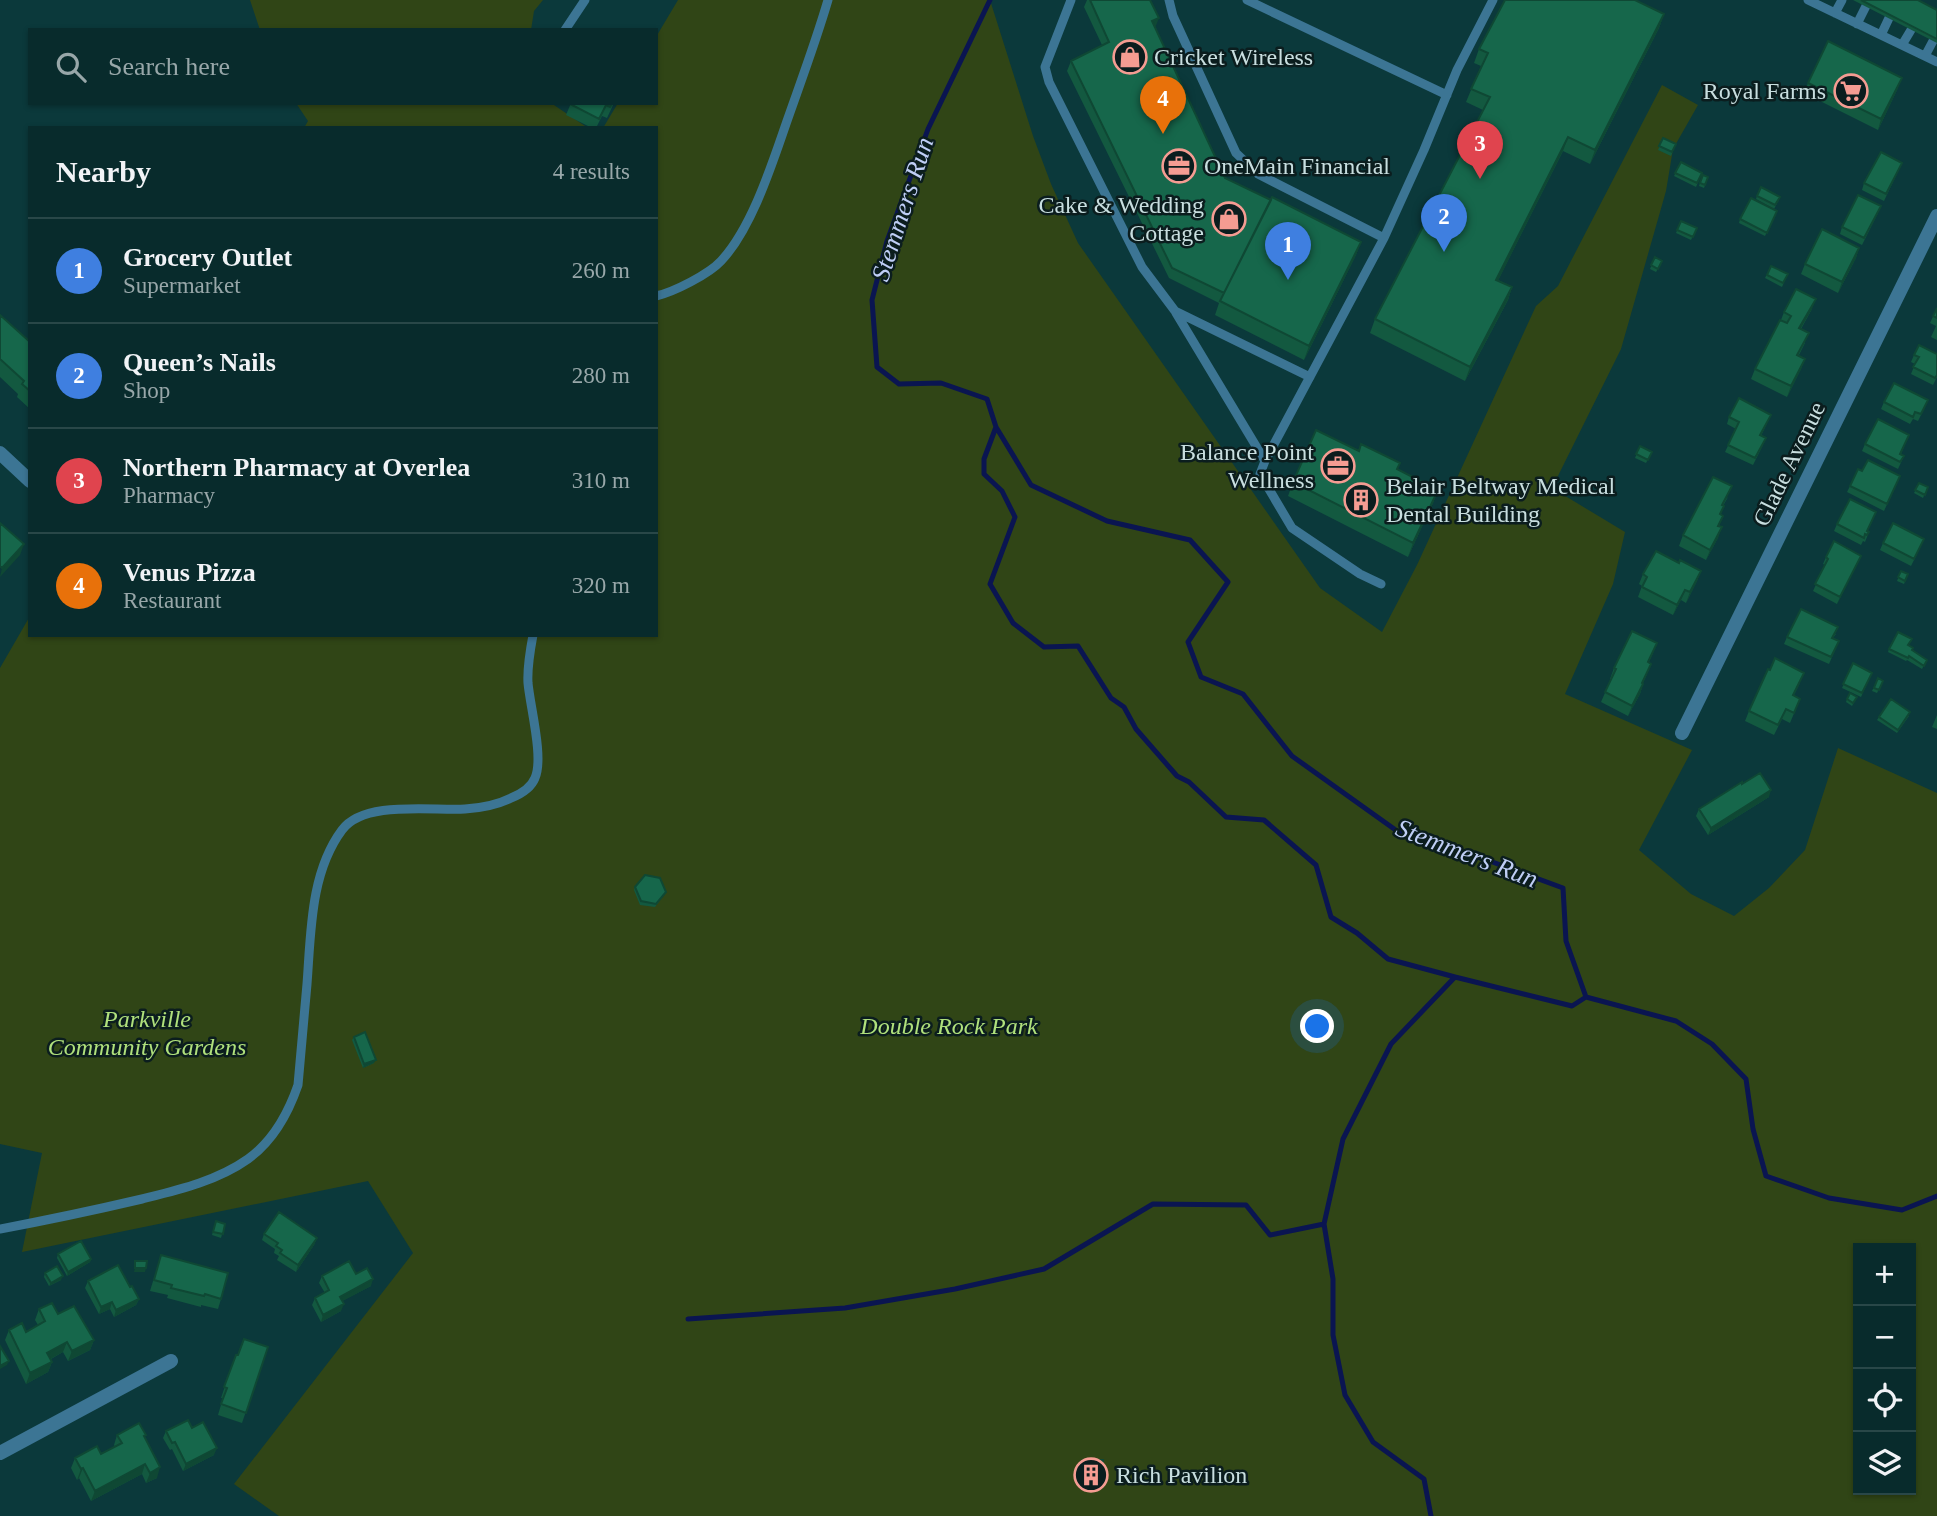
<!DOCTYPE html>
<meta charset="utf-8">
<style>
body{margin:0;font-family:Georgia,serif;background:#163738;color:#f1f3f6}
.controls{position:absolute;right:21px;bottom:21px;display:grid;overflow:hidden;border-radius:0px;box-shadow:0 2px 5px #0004}
.controls button{width:63px;height:63px;display:grid;place-items:center;padding:0;border:0;border-bottom:2px solid #294748;background:#082b2c;color:#f1f3f6;font:35px sans-serif}
.you{position:absolute;left:1318px;top:1027px;width:24px;height:24px;margin:-18px;border:5px solid #fff;border-radius:50%;background:#1a73e8;box-shadow:0 0 0 10px #1a73e833}
.badge{display:grid;place-items:center;width:46px;height:46px;border-radius:50%;background:#8bbbb9;color:#fff;font-size:23px;font-weight:700}
.pin{position:absolute;translate:-50% -58px;filter:drop-shadow(0 2px 4px #0008)}
.pin::after{content:'';position:absolute;top:37px;width:24px;height:21px;background:inherit;clip-path:polygon(0 0,100% 0,50% 100%)}
.list{margin:0;padding:0;list-style:none}
h2{display:flex;justify-content:space-between;align-items:center;height:91px;margin:0;padding:0 28px;font-size:30px}
h2 small{font-size:23px;font-weight:400;color:#98a7a9}
.list li{display:grid;grid-template-columns:46px 1fr auto;gap:21px;align-items:center;box-sizing:border-box;height:105px;padding:0 28px;border-top:2px solid #294748}
.list b{display:block;font-size:26px;white-space:nowrap}
.list p{margin:0;font-size:23px;white-space:nowrap;color:#98a7a9}
.list em{font-size:23px;font-style:normal;color:#98a7a9}
.icon{flex:none;width:38px;height:38px;fill:none;stroke:currentColor;stroke-width:2;stroke-linecap:round;stroke-linejoin:round}
.map{position:relative;flex:none;width:1937px;height:1516px;overflow:hidden}
.search{position:absolute;background:#082b2c;box-shadow:0 2px 5px #0004;left:28px;top:28px;width:630px;height:77px;display:flex;align-items:center;gap:18px;box-sizing:border-box;padding:0 24px;border-radius:0px;color:#98a7a9;font-size:26px}
.panel{position:absolute;background:#082b2c;box-shadow:0 2px 5px #0004;left:28px;top:126px;width:630px;height:511px;border-radius:0px}
.map>svg:first-child{display:block}
</style>
<div class="map">
<svg width="1937" height="1516" viewBox="0 0 1937 1516">
<rect width="100%" height="100%" fill="#0b393b"/>
<path fill="#304516" fill-rule="evenodd" d="M250 0H543L534 11 531 30H260Z
M678 0H990L1033 136 1051 184 1078 243 1320 588 1382 632 1417 565 1536 306 1558 286 1662 85 1698 105 1673 149 1666 191 1621 349 1552 488 1625 532 1613 584 1565 694 1692 750 1639 850 1691 894 1734 916 1769 888 1805 850 1838 748 1937 793V1516H279L234 1484 413 1253 368 1181 22 1252 42 1153 0 1144V668L30 616V635H656V128H603L618 103H656V37ZM1858 1248H1911V1490H1858Z
M296 103H551L588 128H304L308 121Z"/>
<g fill="none" stroke-linecap="round" stroke-linejoin="round">
<path stroke="#0a1551" stroke-width="5" d="M990 0 928 129 887 241 872 300 877 367 899 384 941 383 987 399 996 427 1031 485 1107 521 1190 540 1228 582 1188 642 1201 677 1243 694 1292 756 1397 831 1487 860 1563 888 1566 941 1586 997
M996 427 984 459V474L1002 491 1015 517 990 584 1013 623 1044 647 1078 646 1111 698 1124 707 1136 729 1177 776 1189 782 1226 817 1264 820 1316 865 1331 917 1357 933 1388 959 1455 977
M1586 997 1676 1021 1712 1044 1746 1079 1753 1129 1766 1176 1829 1198 1902 1210 1937 1196
M688 1319 845 1308 955 1289 1044 1269 1153 1204 1246 1205 1270 1235 1324 1224
M1431 1516 1424 1479 1373 1442 1345 1395 1333 1335V1279L1324 1224 1343 1139 1391 1044 1455 977 1572 1006 1586 997"/>
<path stroke="#3c7594" stroke-width="9" d="M1071 0 1045 67 1049 82 1142 267 1175 311 1310 377
M1169 0 1173 16 1236 153 1258 174 1384 238 1424 150 1457 70 1493 0
M1247 0 1447 95
M1808 0 1937 62
M1835 13 1842 0
M1857 24 1866 6
M565 30 585 0
M1881 35 1889 18
M1902 45 1911 30
M1925 56 1933 41
M656 296C674 292 709 274 721 261 752 228 772 164 787 121 801 81 816 41 828 0
M1176 313 1265 461 1260 474 1292 528 1360 574 1381 584
M1265 461 1384 238
M0 1229C48 1220 95 1210 142 1199 178 1190 217 1181 248 1159 273 1141 288 1114 298 1085 301 1051 304 1017 307 984 311 933 310 873 342 830 364 800 432 811 465 809 480 808 497 805 511 798 521 794 531 788 535 778 544 758 530 706 528 683 527 667 530 651 533 635"/>
<path stroke="#3c7594" stroke-width="14" d="M0 453 30 481
M1682 733 1937 216
M0 1453 171 1361"/>
</g>
<path fill="#135940" d="M1087 0H1150L1155 28 1225 178 1271 200 1361 242 1356 255 1304 360 1215 315 1219 303 1169 278 1067 71 1071 61 1102 45 1084 7Z
M1853 0H1918L1937 10V43Z
M1664 14 1659 28 1590 164 1563 151 1498 280 1512 287 1508 300 1465 381 1370 333 1375 319 1483 110 1466 102 1481 66 1474 63 1479 49Z
M1808 83 1898 88 1878 130 1804 93Z
M571 103H614L607 118 602 116 596 128H592L566 115Z
M1663 138 1676 144 1671 156 1658 150Z
M1681 162 1702 173 1696 187 1674 176Z
M1902 163 1884 201 1862 190 1864 183Z
M1703 175 1708 177 1704 188 1699 186Z
M1757 196 1779 200 1774 209 1756 199Z
M1777 211 1765 236 1739 223 1740 219Z
M1878 213 1862 245 1840 234 1842 227Z
M1681 221 1697 228 1691 240 1676 233Z
M1859 248 1856 258 1838 293 1801 274 1805 264Z
M1655 257 1661 264 1656 272 1650 269Z
M1771 266 1788 274 1782 287 1765 278Z
M1937 308V340L1931 337 1936 326 1930 323Z
M1812 309 1801 329 1805 343 1799 355 1805 359 1801 369 1787 397 1751 379 1755 369 1781 320 1784 312Z
M0 315 30 342V409L17 397 18 394 0 377Z
M1937 354V377L1933 385 1911 374 1915 364 1911 362 1914 355Z
M1884 402 1925 407 1918 421 1913 419 1910 424 1881 409Z
M1771 415 1761 436 1763 445 1753 465 1725 452 1736 429 1727 424 1729 417Z
M1909 435 1901 454 1904 456 1898 469 1862 451 1865 444Z
M1640 446 1652 452 1646 463 1635 458Z
M1398 469 1438 490 1433 503 1408 557 1288 496 1293 482Z
M1862 471 1900 476 1884 511 1847 492 1850 486Z
M1919 483 1928 487 1923 498 1914 493Z
M1728 497 1723 506 1721 514 1718 538 1706 560 1679 546 1683 535Z
M1876 512 1867 531 1869 532 1865 542 1863 541 1861 545 1834 531 1837 524Z
M1883 543 1921 546 1911 566 1880 550Z
M1861 556 1837 604 1813 591 1825 565 1823 564 1826 557Z
M1679 563 1701 571 1697 581 1686 603 1681 600 1673 615 1638 597 1642 586 1639 584 1643 574Z
M1901 571 1908 574 1904 584 1897 581Z
M1836 634 1833 638 1836 648 1829 664 1784 644 1787 637Z
M1909 645 1912 650 1927 660 1922 669 1907 660 1906 661 1888 652 1889 649Z
M1653 653 1649 662 1647 674 1643 683V684L1640 694 1628 716 1601 702 1611 679H1610L1614 668Z
M1853 663 1872 673 1861 697 1842 688Z
M1878 678 1883 681 1877 693 1872 691Z
M1800 683 1794 695 1800 699 1790 723 1782 719 1774 735 1745 721 1749 711Z
M1857 697 1852 706 1846 702 1847 699Z
M1937 715V729L1932 727Z
M1909 716 1897 733 1877 720 1879 717Z
M1742 784 1769 797 1708 835 1696 816 1699 809Z
M635 887 666 892 664 895 655 907 640 905 634 890Z
M354 1037 374 1063 363 1068 352 1040Z
M216 1221 225 1224 221 1238 212 1235Z
M264 1234 317 1238 314 1245 296 1272 277 1260 279 1256 274 1253 275 1249 262 1240Z
M58 1254 91 1259 90 1262 67 1276 57 1258Z
M161 1255 221 1299 218 1309 201 1305V1307L167 1298 168 1295 150 1291Z
M45 1273 61 1280 49 1286 44 1277Z
M356 1274 371 1286 342 1301 341 1311 321 1322 312 1305 315 1298 325 1293 319 1283 322 1276Z
M88 1281 130 1287 139 1299 136 1305 114 1317 110 1309 99 1314 85 1288Z
M39 1309 58 1314 94 1340 90 1350 68 1361 63 1352 51 1359 52 1362 48 1372 26 1384 5 1340 9 1330 26 1332 38 1325 35 1320Z
M268 1347 242 1423 218 1415 223 1398H221L232 1365 238 1355Z
M166 1431 214 1455 183 1471 172 1449 170 1450 163 1438Z
M117 1435 145 1437 157 1478 146 1483 142 1474 91 1501 79 1478 77 1480 71 1468 75 1458 101 1454 115 1447 114 1445Z
M1083 1460 1102 1484 1101 1487H1081L1082 1463Z"/>
<path fill="#0f4834" d="M1664 14 1659 28 1590 164 1595 150Z
M1159 18 1155 28 1152 21Z
M1902 78 1898 88 1878 130 1881 119Z
M1568 137 1563 151 1492 293 1496 280Z
M1361 242 1356 255 1304 360 1309 346Z
M1859 248 1856 258 1838 293 1842 282Z
M1512 287 1508 300 1465 381 1470 367Z
M1816 299 1812 309 1795 338 1799 328Z
M1805 359 1801 369 1787 397 1791 386Z
M1438 490 1433 503 1408 557 1413 543Z
M1722 527 1718 538 1706 560 1710 550Z
M24 544 20 555 0 577 2 568Z
M1861 556 1858 563 1837 604 1840 597Z
M1701 571 1697 581 1686 603 1690 592Z
M1685 590 1681 600 1673 615 1677 605Z
M1643 684 1640 694 1628 716 1632 706Z
M1771 790 1769 797 1708 835 1711 828Z
M376 1060 374 1063 363 1068 364 1064Z
M317 1238 314 1245 296 1272 298 1265Z
M91 1259 90 1262 67 1276 68 1272Z
M135 1268H146L145 1272H134Z
M63 1276 61 1280 49 1286 51 1283Z
M373 1279 371 1286 337 1304 340 1297Z
M139 1299 136 1305 114 1317 116 1310Z
M112 1302 110 1309 99 1314 101 1307Z
M344 1304 341 1311 321 1322 323 1315Z
M94 1340 90 1350 68 1361 72 1351Z
M67 1342 63 1352 43 1363 47 1353Z
M9 1361 7 1365 0 1369V1366Z
M52 1362 48 1372 26 1384 30 1373Z
M217 1448 214 1455 183 1471 186 1464Z
M145 1464 142 1474 91 1501 95 1491Z
M160 1467 157 1478 146 1483 150 1473Z
M83 1468 79 1478 77 1480 81 1469Z
M1082 1483 1102 1484 1101 1487H1081Z"/>
<path fill="#16674b" stroke="#0f4834" stroke-width="2" d="M1090 0H1150L1159 18 1152 21 1225 178 1271 200 1224 293 1172 268 1071 61 1109 42Z
M1505 0H1635L1664 14 1595 150 1568 137 1496 280 1512 287 1470 367 1375 319 1490 97 1471 89 1488 53 1479 49Z
M1861 0H1918L1937 10V39Z
M1828 41 1902 78 1881 119 1808 83Z
M571 103H612L610 107 606 105 599 119 570 104Z
M1663 138 1676 144 1672 152 1659 146Z
M1881 152 1902 163 1886 194 1864 183Z
M1681 162 1702 173 1697 183 1675 173Z
M1703 175 1708 177 1705 185 1700 183Z
M1761 187 1780 197 1775 205 1757 196Z
M1858 195 1881 206 1864 238 1842 227Z
M1272 197 1361 242 1309 346 1220 301Z
M1751 198 1777 211 1767 233 1740 219Z
M1681 221 1697 228 1693 237 1677 230Z
M1822 229 1859 248 1842 282 1805 264Z
M1655 257 1662 261 1658 269 1651 265Z
M1771 266 1788 274 1783 283 1767 275Z
M1796 289 1816 299 1799 328 1809 333 1797 355 1805 359 1791 386 1755 369 1780 320 1787 323 1791 316 1784 312Z
M1937 308V318L1933 316Z
M0 315 30 342V391L22 384 24 381 0 359Z
M1919 345 1937 354V375L1935 378 1913 367 1919 357 1914 355Z
M1894 383 1928 400 1921 414 1915 412 1913 417 1884 402Z
M1739 398 1771 415 1760 435 1766 438 1755 458 1728 445 1739 422 1729 417Z
M1878 419 1909 435 1900 454 1904 456 1900 462 1865 444Z
M1316 430 1359 451 1361 444 1400 463 1397 469 1438 490 1413 543 1293 482Z
M1640 446 1652 452 1648 460 1636 454Z
M1868 460 1900 476 1887 504 1850 486 1858 469 1862 471Z
M1713 477 1732 486 1722 505 1724 506 1720 514 1723 516 1718 526 1722 527 1710 550 1683 535Z
M1919 483 1928 487 1925 495 1915 490Z
M1850 499 1876 512 1867 531 1869 532 1867 535 1865 534 1864 538 1837 524Z
M0 523 24 544 2 568 0 566Z
M1893 523 1924 539 1914 559 1883 543Z
M1834 541 1861 556 1840 597 1815 584 1828 559 1826 557Z
M1656 551 1679 563 1680 560 1701 571 1690 592 1685 590 1677 605 1642 587 1647 577 1643 574Z
M1901 571 1908 574 1905 581 1898 577Z
M1801 609 1838 627 1832 638 1839 641 1831 657 1787 637Z
M1632 631 1657 643 1648 662 1651 664 1642 683 1643 684 1632 706 1605 692 1616 669 1614 668Z
M1898 632 1912 639 1908 645 1913 648 1912 650 1927 660 1924 666 1909 656 1908 658 1889 649Z
M1775 658 1804 673 1793 695 1800 699 1794 713 1786 709 1778 725 1749 711 1768 669 1770 670Z
M1853 663 1872 673 1862 693 1843 684Z
M1878 678 1883 681 1879 690 1874 688Z
M1850 693 1857 697 1853 703 1847 699Z
M1891 699 1910 712 1898 730 1879 717Z
M1760 773 1771 790 1711 828 1699 809 1742 782V784Z
M645 875 660 878 666 892 656 904 641 901 635 887Z
M365 1032 376 1060 364 1064 354 1037Z
M279 1212 317 1238 298 1265 280 1253 282 1250 276 1246 278 1243 264 1234Z
M216 1221 225 1224 223 1234 213 1232Z
M81 1241 91 1259 68 1272 58 1254Z
M161 1255 228 1273 221 1299 205 1294 204 1296 171 1288 172 1285 154 1280Z
M135 1261H147L146 1268H135Z
M349 1261 356 1274 367 1268 373 1279 340 1297 344 1304 323 1315 315 1298 329 1290 322 1276Z
M118 1265 130 1287 132 1286 139 1299 116 1310 112 1302 101 1307 88 1281Z
M57 1266 63 1276 51 1283 45 1273Z
M52 1303 58 1314 74 1306 94 1340 72 1351 67 1342 47 1353 52 1362 30 1373 9 1330 22 1323 26 1332 45 1321 39 1309Z
M244 1339 268 1347 246 1413 221 1404 227 1388 224 1387 236 1355H238Z
M0 1346 9 1361 0 1366Z
M188 1420 192 1428 203 1422 217 1448 186 1464 175 1442 172 1443 166 1431Z
M139 1423 146 1435 144 1436 160 1467 150 1473 145 1464 95 1491 83 1468 81 1469 75 1458 97 1446 101 1454 122 1443 117 1435Z
M1083 1460H1103L1102 1484 1082 1483Z"/>
<defs>
<symbol id="shop-ring" viewBox="-11 -11 22 22"><circle r="9.5" fill="#0b1d1e" stroke="#f59c92" stroke-width="1.5"/><path d="M-5-2.5h2.3a2.7 3.5 0 0 1 5.4 0H5L5.5 6h-11ZM-1.5-2.5h3a1.5 2.3 0 0 0-3 0Z" fill="#f59c92"/></symbol>
<symbol id="supermarket-ring" viewBox="-11 -11 22 22"><circle r="9.5" fill="#0b1d1e" stroke="#f59c92" stroke-width="1.5"/><path d="M-6-5.5h2.5l.6 2H6L4.5 2H-2.5L-4.4-4H-6ZM-1.5 3.2a1.3 1.3 0 1 0 .1 0ZM3 3.2a1.3 1.3 0 1 0 .1 0Z" fill="#f59c92"/></symbol>
<symbol id="office-ring" viewBox="-11 -11 22 22"><circle r="9.5" fill="#0b1d1e" stroke="#f59c92" stroke-width="1.5"/><path d="M-6-3h4V-5.5h4V-3h4V5H-6ZM-1-4.5V-3h2v-1.5ZM-6 0V1H6V0Z" fill="#f59c92"/></symbol>
<symbol id="building-ring" viewBox="-11 -11 22 22"><circle r="9.5" fill="#0b1d1e" stroke="#f59c92" stroke-width="1.5"/><path d="M-4-6H4V6H1V3H-1V6H-4ZM-2.5-4.3h1.7v1.8h-1.7ZM.8-4.3h1.7v1.8H.8ZM-2.5-1h1.7V.8h-1.7ZM.8-1h1.7V.8H.8Z" fill="#f59c92"/></symbol>
</defs>
<g fill-rule="evenodd">
<use href="#shop-ring" x="1111" y="38" width="38" height="38"/>
<use href="#supermarket-ring" x="1832" y="72" width="38" height="38"/>
<use href="#office-ring" x="1160" y="147" width="38" height="38"/>
<use href="#shop-ring" x="1210" y="200" width="38" height="38"/>
<use href="#office-ring" x="1319" y="447" width="38" height="38"/>
<use href="#building-ring" x="1342" y="481" width="38" height="38"/>
<use href="#building-ring" x="1072" y="1456" width="38" height="38"/>
</g>
<g text-anchor="middle" stroke-width="5" stroke-linejoin="round" paint-order="stroke">
<g font-size="24" fill="#c8dedf" stroke="#0b1d1e" text-anchor="start">
<text x="1154" y="65">Cricket Wireless</text>
<text x="1826" y="99" text-anchor="end">Royal Farms</text>
<text x="1204" y="174">OneMain Financial</text>
<text x="1204" y="213" text-anchor="end">Cake &amp; Wedding<tspan x="1204" dy="28">Cottage</tspan></text>
<text x="1314" y="460" text-anchor="end">Balance Point<tspan x="1314" dy="28">Wellness</tspan></text>
<text x="1386" y="494">Belair Beltway Medical<tspan x="1386" dy="28">Dental Building</tspan></text>
<text x="1116" y="1483">Rich Pavilion</text>
</g>
<g font-size="24" fill="#c8dedf" stroke="#0b1d1e">
<text transform="translate(1789 464) rotate(-64)" y="8">Glade Avenue</text>
</g>
<g font-size="24" font-style="italic" fill="#b0e17c" stroke="#0b1d1e">
<text x="147" y="1027">Parkville<tspan x="147" dy="28">Community Gardens</tspan></text>
<text x="949" y="1034">Double Rock Park</text>
</g>
<g font-size="26" font-style="italic" fill="#bfcef5" stroke="#0b1d1e">
<text transform="translate(902 209) rotate(-72)" y="9">Stemmers Run</text>
<text transform="translate(1467 853) rotate(21)" y="9">Stemmers Run</text>
</g>
</g>
</svg>
<div class="controls">
<button>+</button>
<button>−</button>
<button><svg class="icon" aria-label="locate" viewBox="0 0 24 24"><circle cx="12" cy="12" r="6"/><path d="M12 2v4M12 18v4M2 12h4M18 12h4"/></svg></button>
<button><svg class="icon" aria-label="layers" viewBox="0 0 24 24"><path d="M12 4l9 5-9 5-9-5zM3 14l9 5 9-5"/></svg></button>
</div>
<div class="you"></div>
<div class="pin badge" style="left:1288px;top:280px;background:#3f7fe0">1</div>
<div class="pin badge" style="left:1444px;top:252px;background:#3f7fe0">2</div>
<div class="pin badge" style="left:1480px;top:179px;background:#e0444e">3</div>
<div class="pin badge" style="left:1163px;top:134px;background:#e8710a">4</div>
<div class="search"><svg class="icon" aria-label="search" viewBox="0 0 24 24"><circle cx="10" cy="10" r="6"/><path d="M15 15l6 6"/></svg>Search here</div>
<section class="panel">
<h2>Nearby<small>4 results</small></h2>
<ul class="list">
<li><span class="badge" style="background:#3f7fe0">1</span><div><b>Grocery Outlet</b><p>Supermarket</p></div><em>260 m</em></li>
<li><span class="badge" style="background:#3f7fe0">2</span><div><b>Queen’s Nails</b><p>Shop</p></div><em>280 m</em></li>
<li><span class="badge" style="background:#e0444e">3</span><div><b>Northern Pharmacy at Overlea</b><p>Pharmacy</p></div><em>310 m</em></li>
<li><span class="badge" style="background:#e8710a">4</span><div><b>Venus Pizza</b><p>Restaurant</p></div><em>320 m</em></li>
</ul>
</section>
</div>
